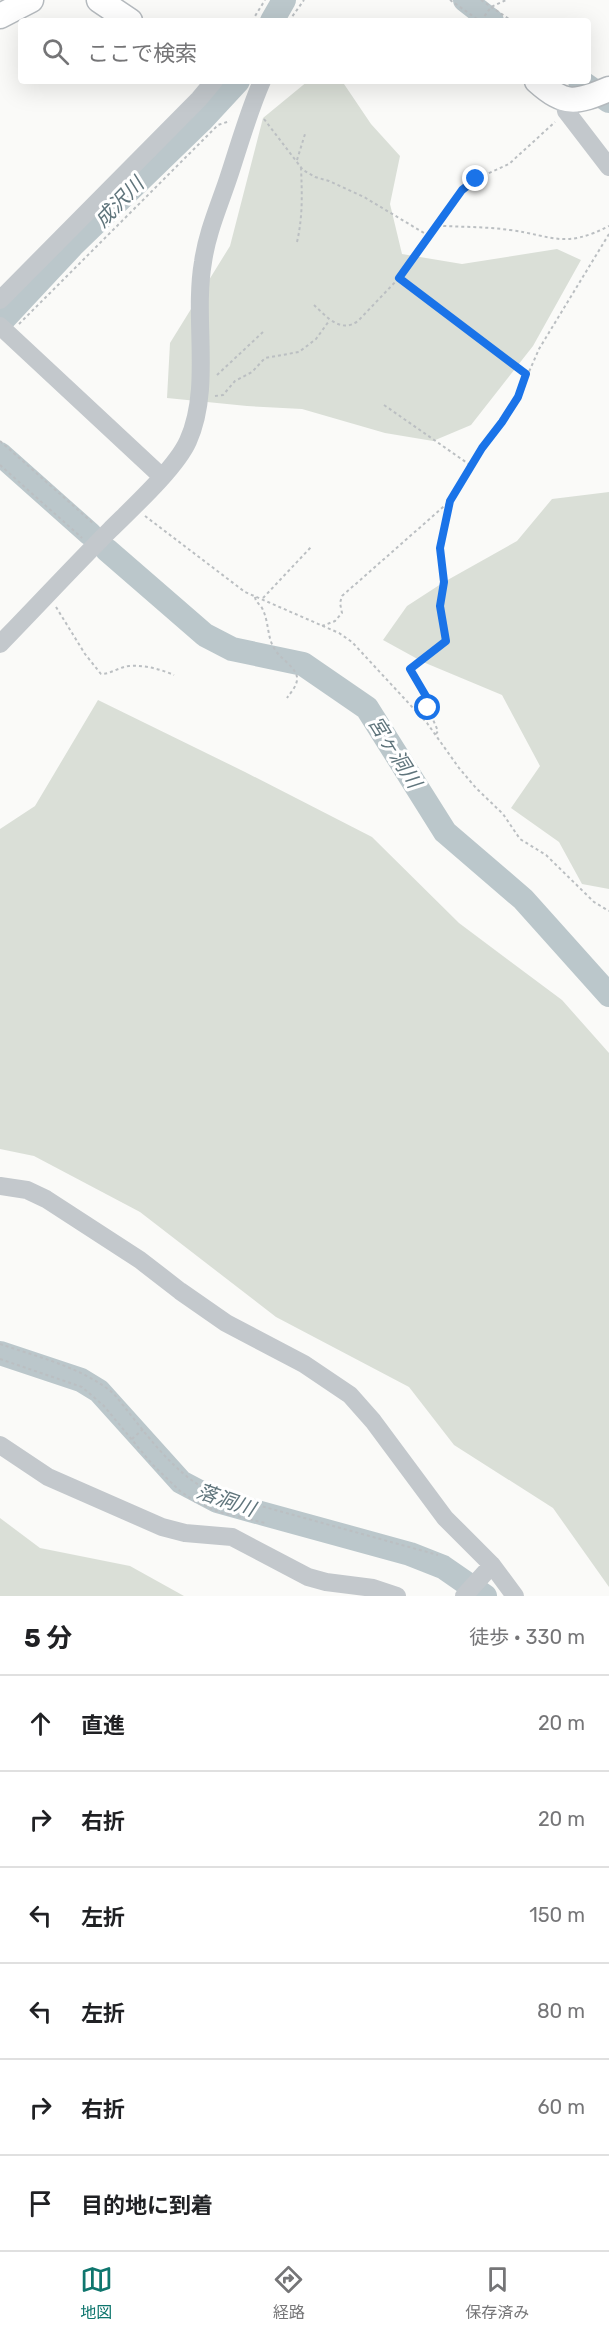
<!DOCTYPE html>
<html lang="ja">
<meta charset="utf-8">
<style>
body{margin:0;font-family:Rubik,"Noto Sans JP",sans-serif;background:#f2f2f2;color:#202124}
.stop{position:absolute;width:18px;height:18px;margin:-14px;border:4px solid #1a73e8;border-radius:50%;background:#fff}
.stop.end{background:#1a73e8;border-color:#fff;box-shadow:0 2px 6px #0008}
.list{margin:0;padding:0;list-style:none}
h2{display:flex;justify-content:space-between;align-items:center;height:78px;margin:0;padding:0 24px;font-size:26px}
h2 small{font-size:20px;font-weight:400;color:#757577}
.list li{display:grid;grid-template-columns:39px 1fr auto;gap:18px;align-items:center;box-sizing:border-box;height:96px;padding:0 24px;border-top:2px solid #e0e0e0}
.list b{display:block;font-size:22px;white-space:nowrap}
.list em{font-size:20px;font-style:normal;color:#757577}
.icon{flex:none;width:33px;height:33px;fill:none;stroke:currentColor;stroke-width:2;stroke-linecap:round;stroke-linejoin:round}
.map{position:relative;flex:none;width:609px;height:1596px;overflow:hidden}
.search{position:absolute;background:#fff;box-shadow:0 6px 24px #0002;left:18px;right:18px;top:18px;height:66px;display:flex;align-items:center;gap:15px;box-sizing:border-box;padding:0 21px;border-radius:6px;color:#757577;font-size:22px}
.sheet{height:654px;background:#fff}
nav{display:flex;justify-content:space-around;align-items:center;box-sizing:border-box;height:84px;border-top:2px solid #e0e0e0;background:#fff;font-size:16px;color:#757577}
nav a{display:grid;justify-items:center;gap:3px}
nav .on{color:#0f766e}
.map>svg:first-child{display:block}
</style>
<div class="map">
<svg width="609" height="1596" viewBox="0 0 609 1596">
<rect width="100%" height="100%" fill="#fafaf8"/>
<path fill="#dadfd7" d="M308 81H342L371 124 400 156 390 204 402 254 462 264 557 249 581 260 533 346 471 425 433 441 385 433 302 409 247 406 167 398 170 343 230 246 263 118Z
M609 492V889L582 884 559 842 511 808 540 766 502 695 423 662 383 640 407 606 444 582 517 541 552 499Z
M98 700 245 772 372 837 459 923 562 1000 609 1053V1587L553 1508 454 1445 409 1387 276 1317 140 1212 34 1156 0 1149V829L35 806Z
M0 1518 40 1548 130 1566 184 1596H0Z"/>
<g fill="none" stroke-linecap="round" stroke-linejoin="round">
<path stroke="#bbc7cb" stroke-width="24" d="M465 0 492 21
M272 21 284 0
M580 81 609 101
M0 323 72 246 201 121 238 81
M0 454 90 534
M107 550 205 635 232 649 303 664 367 708 445 832 523 899 609 995
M0 1353 81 1380 99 1391 181 1482 217 1501 410 1554 443 1567 485 1596"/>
<defs>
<path id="major" d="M99 0 130 21
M0 16 31 0
M537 81C565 106 576 103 609 89"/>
</defs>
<use href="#major" stroke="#b5babe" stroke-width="27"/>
<path stroke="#bbbfc2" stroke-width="2" stroke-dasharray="3 3" stroke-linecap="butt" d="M450 0 480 21
M481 0 512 21
M252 21 265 0
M289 21 304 0
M481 21 491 7 506 0
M264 119 303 170 315 177 329 181 364 197 429 236
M297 160 305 134
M438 223 444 226C466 227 488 227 510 230 554 236 564 249 609 226
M297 242C303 216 302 193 301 167
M399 278 526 374
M314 305C326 316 340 334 358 321L399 278 469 182 509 164 555 122
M19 324 218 125 230 121
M217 375 263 332
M215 396 223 395 235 381 252 372 265 358 299 352 316 339 329 321
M384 405 470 465
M0 441 94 524
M0 465 82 538
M145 516 245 592 339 633 352 642 427 723 459 768 476 788 503 814 520 839 546 855 594 902 609 911
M255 597C256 603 259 603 262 608 269 621 267 637 274 648 279 658 295 666 297 677 298 685 291 692 287 698
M263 598 312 546
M56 607 85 654 101 674C111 674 119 667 129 666 145 665 160 669 174 675
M322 626 335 621 342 613 340 603 342 596 450 501
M436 734 438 731 428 708 430 703 410 669 446 641 440 606 444 582 439 548 450 501 482 448 502 422 518 397 539 349 609 234
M0 1344C38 1357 81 1367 113 1393 142 1427 172 1475 214 1493L438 1555
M0 1359 82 1387 104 1406 152 1464 180 1491 196 1502 219 1512 265 1523
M132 1439 143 1429"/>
<path stroke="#c3c8cc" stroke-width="18" d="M564 100 566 111 609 167
M0 300 199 99 214 81
M0 326 161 476
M0 644C37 606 73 567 110 530 132 508 176 468 188 441 212 388 193 319 203 262 207 233 219 206 228 179 239 146 248 113 262 81
M0 1186 27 1190 46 1199 140 1260 180 1291 226 1323 304 1364 350 1395 373 1421 445 1518 492 1565 515 1596
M0 1445 48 1477 162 1527 185 1533 232 1537 308 1577 326 1582 373 1588 397 1596
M464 1596 492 1565"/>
<use href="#major" stroke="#fff" stroke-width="24"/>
</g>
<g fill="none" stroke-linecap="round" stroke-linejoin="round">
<path stroke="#1a73e8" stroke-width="8" d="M428 708 430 703 410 669 446 641 440 606 444 582 440 548 450 501 482 448 502 422 518 397 526 374 399 278 462 190 476 179"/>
</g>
<g text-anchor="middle" stroke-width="6" stroke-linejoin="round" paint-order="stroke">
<g font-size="20" font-style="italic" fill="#60757c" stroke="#fff">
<text transform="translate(119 202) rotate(-46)" y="7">成沢川</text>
<text transform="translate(395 752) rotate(58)" y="7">宮ヶ洞川</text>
<text transform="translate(226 1500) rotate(19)" y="7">落洞川</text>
</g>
</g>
</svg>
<div class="stop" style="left:428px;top:708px"></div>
<div class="stop end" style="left:476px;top:179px"></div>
<div class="search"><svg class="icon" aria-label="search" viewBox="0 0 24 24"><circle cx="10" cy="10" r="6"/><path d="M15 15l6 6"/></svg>ここで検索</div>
</div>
<section class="sheet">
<h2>5 分<small>徒歩 · 330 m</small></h2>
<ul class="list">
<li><svg class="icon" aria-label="ahead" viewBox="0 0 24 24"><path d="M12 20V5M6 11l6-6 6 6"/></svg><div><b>直進</b></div><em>20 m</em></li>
<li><svg class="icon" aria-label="right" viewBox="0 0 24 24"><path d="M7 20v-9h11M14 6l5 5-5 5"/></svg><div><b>右折</b></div><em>20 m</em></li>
<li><svg class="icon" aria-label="left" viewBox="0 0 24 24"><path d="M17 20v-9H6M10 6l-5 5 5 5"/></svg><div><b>左折</b></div><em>150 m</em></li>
<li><svg class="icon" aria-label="left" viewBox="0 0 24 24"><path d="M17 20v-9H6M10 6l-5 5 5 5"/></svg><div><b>左折</b></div><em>80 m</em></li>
<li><svg class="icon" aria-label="right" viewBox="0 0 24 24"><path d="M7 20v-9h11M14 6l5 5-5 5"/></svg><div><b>右折</b></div><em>60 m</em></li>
<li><svg class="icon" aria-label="arrive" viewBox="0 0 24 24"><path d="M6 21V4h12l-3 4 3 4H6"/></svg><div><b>目的地に到着</b></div></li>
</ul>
</section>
<nav>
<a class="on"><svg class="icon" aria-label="map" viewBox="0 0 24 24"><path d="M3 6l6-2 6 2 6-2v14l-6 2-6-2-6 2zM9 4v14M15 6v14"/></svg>地図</a>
<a><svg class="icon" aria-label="directions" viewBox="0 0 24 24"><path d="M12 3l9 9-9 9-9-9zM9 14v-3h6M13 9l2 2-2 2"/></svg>経路</a>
<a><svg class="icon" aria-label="saved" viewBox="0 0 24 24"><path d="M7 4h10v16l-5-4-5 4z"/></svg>保存済み</a>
</nav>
